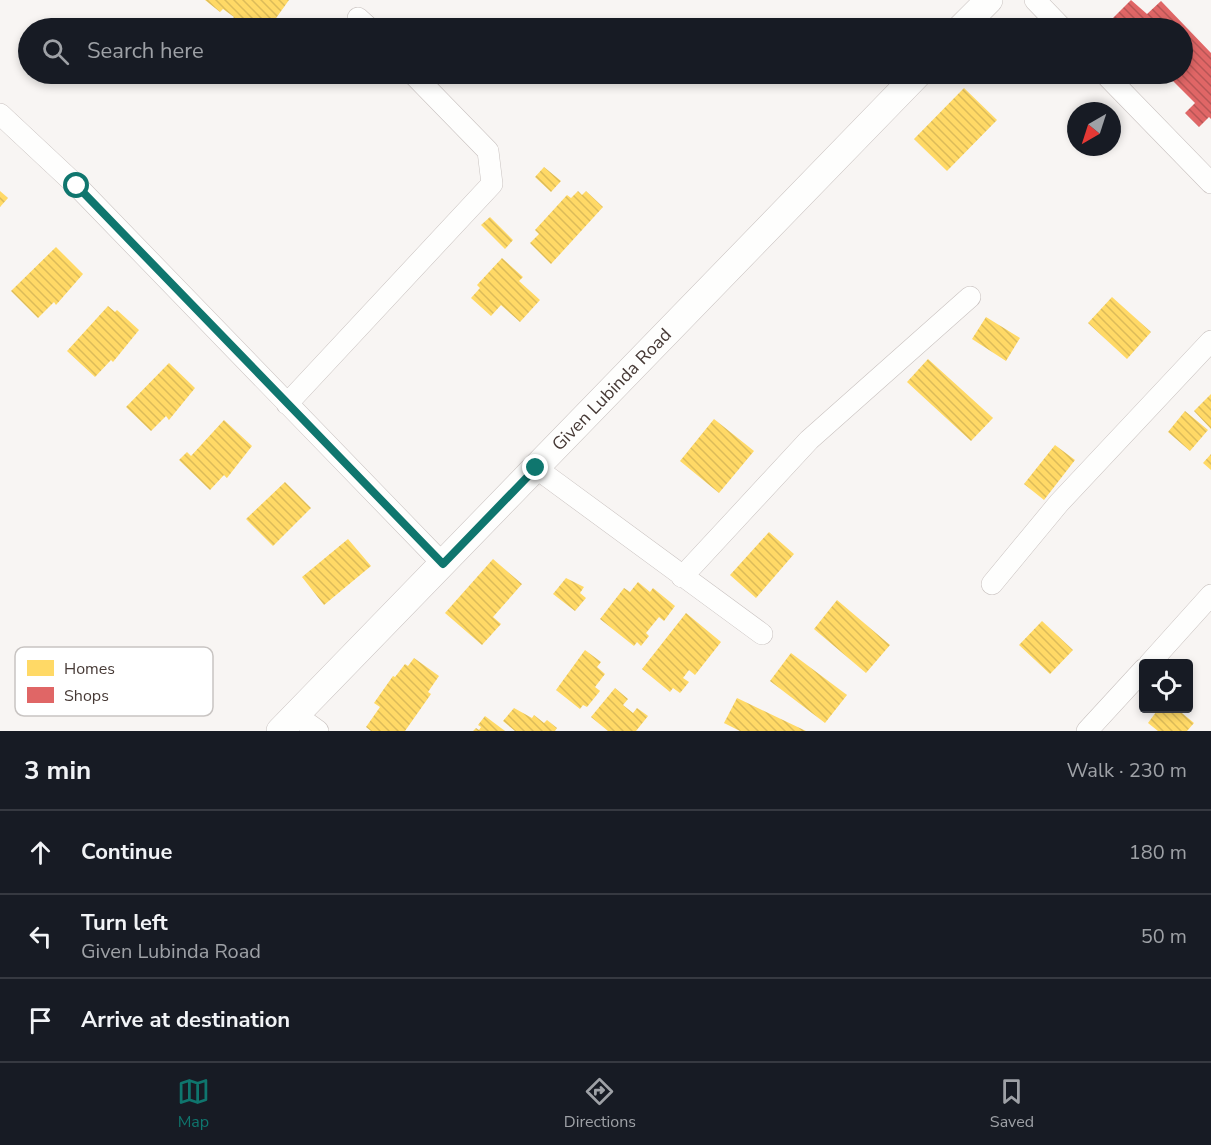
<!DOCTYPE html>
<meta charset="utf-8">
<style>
body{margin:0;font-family:"Nunito Sans",sans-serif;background:#242831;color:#f1f3f6}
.controls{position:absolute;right:18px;bottom:18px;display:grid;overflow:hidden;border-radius:6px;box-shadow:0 3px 9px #0003}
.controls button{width:54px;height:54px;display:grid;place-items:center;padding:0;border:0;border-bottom:2px solid #363941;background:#171b24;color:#f1f3f6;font:30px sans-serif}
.compass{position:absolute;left:1067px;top:102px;width:54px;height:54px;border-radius:50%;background:#171b24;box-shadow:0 3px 9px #0003;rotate:219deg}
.stop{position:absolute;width:18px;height:18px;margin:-14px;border:4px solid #0f766e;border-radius:50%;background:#fff}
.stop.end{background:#0f766e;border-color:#fff;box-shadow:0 2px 6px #0008}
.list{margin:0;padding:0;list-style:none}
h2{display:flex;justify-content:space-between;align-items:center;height:78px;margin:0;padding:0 24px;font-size:26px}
h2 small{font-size:20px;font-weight:400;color:#9ea1a6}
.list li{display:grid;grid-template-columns:39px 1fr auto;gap:18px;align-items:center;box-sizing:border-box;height:84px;padding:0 24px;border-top:2px solid #363941}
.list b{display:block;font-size:22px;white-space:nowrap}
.list p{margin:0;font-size:20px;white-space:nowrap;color:#9ea1a6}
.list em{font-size:20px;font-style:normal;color:#9ea1a6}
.icon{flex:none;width:33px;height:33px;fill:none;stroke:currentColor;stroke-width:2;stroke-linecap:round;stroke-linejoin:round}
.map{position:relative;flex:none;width:1211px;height:731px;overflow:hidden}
.search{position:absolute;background:#171b24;box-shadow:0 3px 9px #0003;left:18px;right:18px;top:18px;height:66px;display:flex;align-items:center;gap:15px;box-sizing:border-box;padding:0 21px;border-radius:33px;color:#9ea1a6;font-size:22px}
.sheet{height:330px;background:#171b24}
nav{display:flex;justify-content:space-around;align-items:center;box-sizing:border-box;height:84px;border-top:2px solid #363941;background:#171b24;font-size:16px;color:#9ea1a6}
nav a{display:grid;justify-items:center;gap:3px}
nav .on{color:#0f766e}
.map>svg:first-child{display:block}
</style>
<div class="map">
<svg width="1211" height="731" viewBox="0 0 1211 731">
<defs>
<pattern id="homes-back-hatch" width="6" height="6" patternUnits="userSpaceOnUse" patternTransform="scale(1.5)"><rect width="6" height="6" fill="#ffd966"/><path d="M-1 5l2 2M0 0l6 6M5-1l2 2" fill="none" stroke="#dcbb59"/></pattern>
<pattern id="shops-back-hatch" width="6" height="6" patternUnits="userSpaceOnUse" patternTransform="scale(1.5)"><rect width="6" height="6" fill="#e06666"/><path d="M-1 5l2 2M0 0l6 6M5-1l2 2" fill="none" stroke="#b75555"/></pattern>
</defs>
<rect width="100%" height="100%" fill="#f8f5f3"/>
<path fill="url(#homes-back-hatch)" d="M205 0H289L269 28H238L230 22 234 17 223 9 220 12Z
M964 88 997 120 947 171 914 139Z
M544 167 561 181 551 192 535 177Z
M0 191 8 198 0 207Z
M578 191 582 195 586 191 603 207 551 264 530 243 539 234 535 230 567 195 571 198Z
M490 217 513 240 505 249 481 225Z
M56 247 83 274 56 305 54 302 38 318 11 291Z
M502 258 523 277 519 281 540 300 520 322 501 305 491 316 471 298 480 288 477 285Z
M1112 297 1151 332 1127 359 1088 323Z
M108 306 115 312 117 310 139 330 113 362 111 360 95 377 67 351Z
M986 317 1020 338 1006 361 972 339Z
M928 359 993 418 971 441 907 382Z
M169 363 195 388 169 420 166 416 151 431 126 407Z
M1211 394V429L1194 411Z
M1185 411 1208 430 1190 451 1168 432Z
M714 419 754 451 719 493 680 461Z
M224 420 252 446 227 478 224 475 210 490 179 460 187 452 191 456Z
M1055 445 1075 460 1044 500 1024 484Z
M1211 454V470L1203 463Z
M285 482 311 508 273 546 246 519Z
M769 532 794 554 756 598 730 575Z
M348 539 371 566 324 605 302 577Z
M493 559 522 584 493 617 501 624 482 645 445 613Z
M566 578 584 587 580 593 586 598 575 611 553 594Z
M638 582 650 592 653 588 675 606 664 621 659 617 646 633 649 636 641 646 637 642 634 646 600 619 624 588 630 592Z
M837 600 890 645 866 673 814 629Z
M686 613 721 642 695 675 689 670 683 678 689 682 680 693 673 688 670 692 642 669Z
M1042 621 1073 650 1050 674 1019 645Z
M585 650 601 662 597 667 605 674 595 687 600 691 587 707 583 705 580 709 556 690Z
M791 653 847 695 825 723 770 681Z
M414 658 439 676 428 692 431 694 405 731H371L366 727 380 707 374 703 393 676 395 677 405 664 408 666Z
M615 688 628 699 623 705 633 713 637 708 648 716 636 731H608L591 717Z
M737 698 806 731H740L724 723Z
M514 708 532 718 534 715 544 723 547 720 557 728 555 731H515L503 721Z
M1159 708H1176L1194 723 1187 731H1158L1148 723Z
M485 716 505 731H473L476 728 479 730 481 727 478 725Z"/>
<path fill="url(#shops-back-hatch)" d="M1131 0 1147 14 1161 1 1211 53V119L1209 117 1199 127 1185 113 1195 103 1166 74H1182V28H1123L1113 18Z"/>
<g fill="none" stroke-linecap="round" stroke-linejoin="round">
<defs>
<path id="minor" d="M1035 0 1062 28
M358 18 369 28
M1105 74 1211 183
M0 114 77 186 443 564
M287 404 492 184 488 151 413 74
M536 468 762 634
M682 577 809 440 970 297
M992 584 1059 503 1211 341
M1149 664 1211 595
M296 715 318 731
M1087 731 1144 669"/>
<g id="tertiary">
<path d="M961 28 989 0"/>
<path id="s1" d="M280 731 918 74"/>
</g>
</defs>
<use href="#minor" stroke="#c8c1bf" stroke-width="22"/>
<use href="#tertiary" stroke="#c8c1bf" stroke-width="28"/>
<use href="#minor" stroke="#fefefd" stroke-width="21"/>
<use href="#tertiary" stroke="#fefefd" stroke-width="27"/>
</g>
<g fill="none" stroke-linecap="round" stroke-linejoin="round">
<path stroke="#0f766e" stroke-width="8" d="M77 186 443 564 536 468"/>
</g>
<g text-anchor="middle" stroke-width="6" stroke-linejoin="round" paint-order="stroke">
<g font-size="18" fill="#463935" stroke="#fff">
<text dy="6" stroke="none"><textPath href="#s1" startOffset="476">Given Lubinda Road</textPath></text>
</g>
</g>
<rect x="15" y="647" width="198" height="69" rx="9" fill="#fff" stroke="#c8c4c2" stroke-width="1.5"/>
<rect x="27" y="660" width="27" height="16" fill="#ffd966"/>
<rect x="27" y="687" width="27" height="16" fill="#e06666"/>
<g font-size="16" fill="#463935">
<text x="64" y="674">Homes</text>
<text x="64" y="701">Shops</text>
</g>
</svg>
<div class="controls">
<button><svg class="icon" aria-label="locate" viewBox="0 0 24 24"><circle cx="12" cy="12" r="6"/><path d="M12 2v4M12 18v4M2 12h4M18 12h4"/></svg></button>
</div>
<svg class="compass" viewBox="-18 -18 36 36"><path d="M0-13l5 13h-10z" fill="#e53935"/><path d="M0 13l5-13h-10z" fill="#9ea1a6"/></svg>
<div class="stop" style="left:77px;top:186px"></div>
<div class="stop end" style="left:536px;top:468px"></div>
<div class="search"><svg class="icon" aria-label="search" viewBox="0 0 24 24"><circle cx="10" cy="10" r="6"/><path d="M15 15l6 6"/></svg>Search here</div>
</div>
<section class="sheet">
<h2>3 min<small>Walk · 230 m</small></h2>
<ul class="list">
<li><svg class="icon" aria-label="ahead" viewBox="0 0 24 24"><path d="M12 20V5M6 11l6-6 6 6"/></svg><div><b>Continue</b></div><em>180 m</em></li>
<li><svg class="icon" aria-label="left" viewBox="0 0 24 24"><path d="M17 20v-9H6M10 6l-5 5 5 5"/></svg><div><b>Turn left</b><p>Given Lubinda Road</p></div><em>50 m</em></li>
<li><svg class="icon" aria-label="arrive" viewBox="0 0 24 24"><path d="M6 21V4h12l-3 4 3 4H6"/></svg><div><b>Arrive at destination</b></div></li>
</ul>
</section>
<nav>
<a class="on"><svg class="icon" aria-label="map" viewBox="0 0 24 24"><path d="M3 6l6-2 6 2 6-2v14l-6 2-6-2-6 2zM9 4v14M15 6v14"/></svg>Map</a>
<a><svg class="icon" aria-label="directions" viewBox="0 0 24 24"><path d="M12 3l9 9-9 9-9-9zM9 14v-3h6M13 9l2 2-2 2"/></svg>Directions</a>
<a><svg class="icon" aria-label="saved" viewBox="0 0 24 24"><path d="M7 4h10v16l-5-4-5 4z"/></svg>Saved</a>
</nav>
